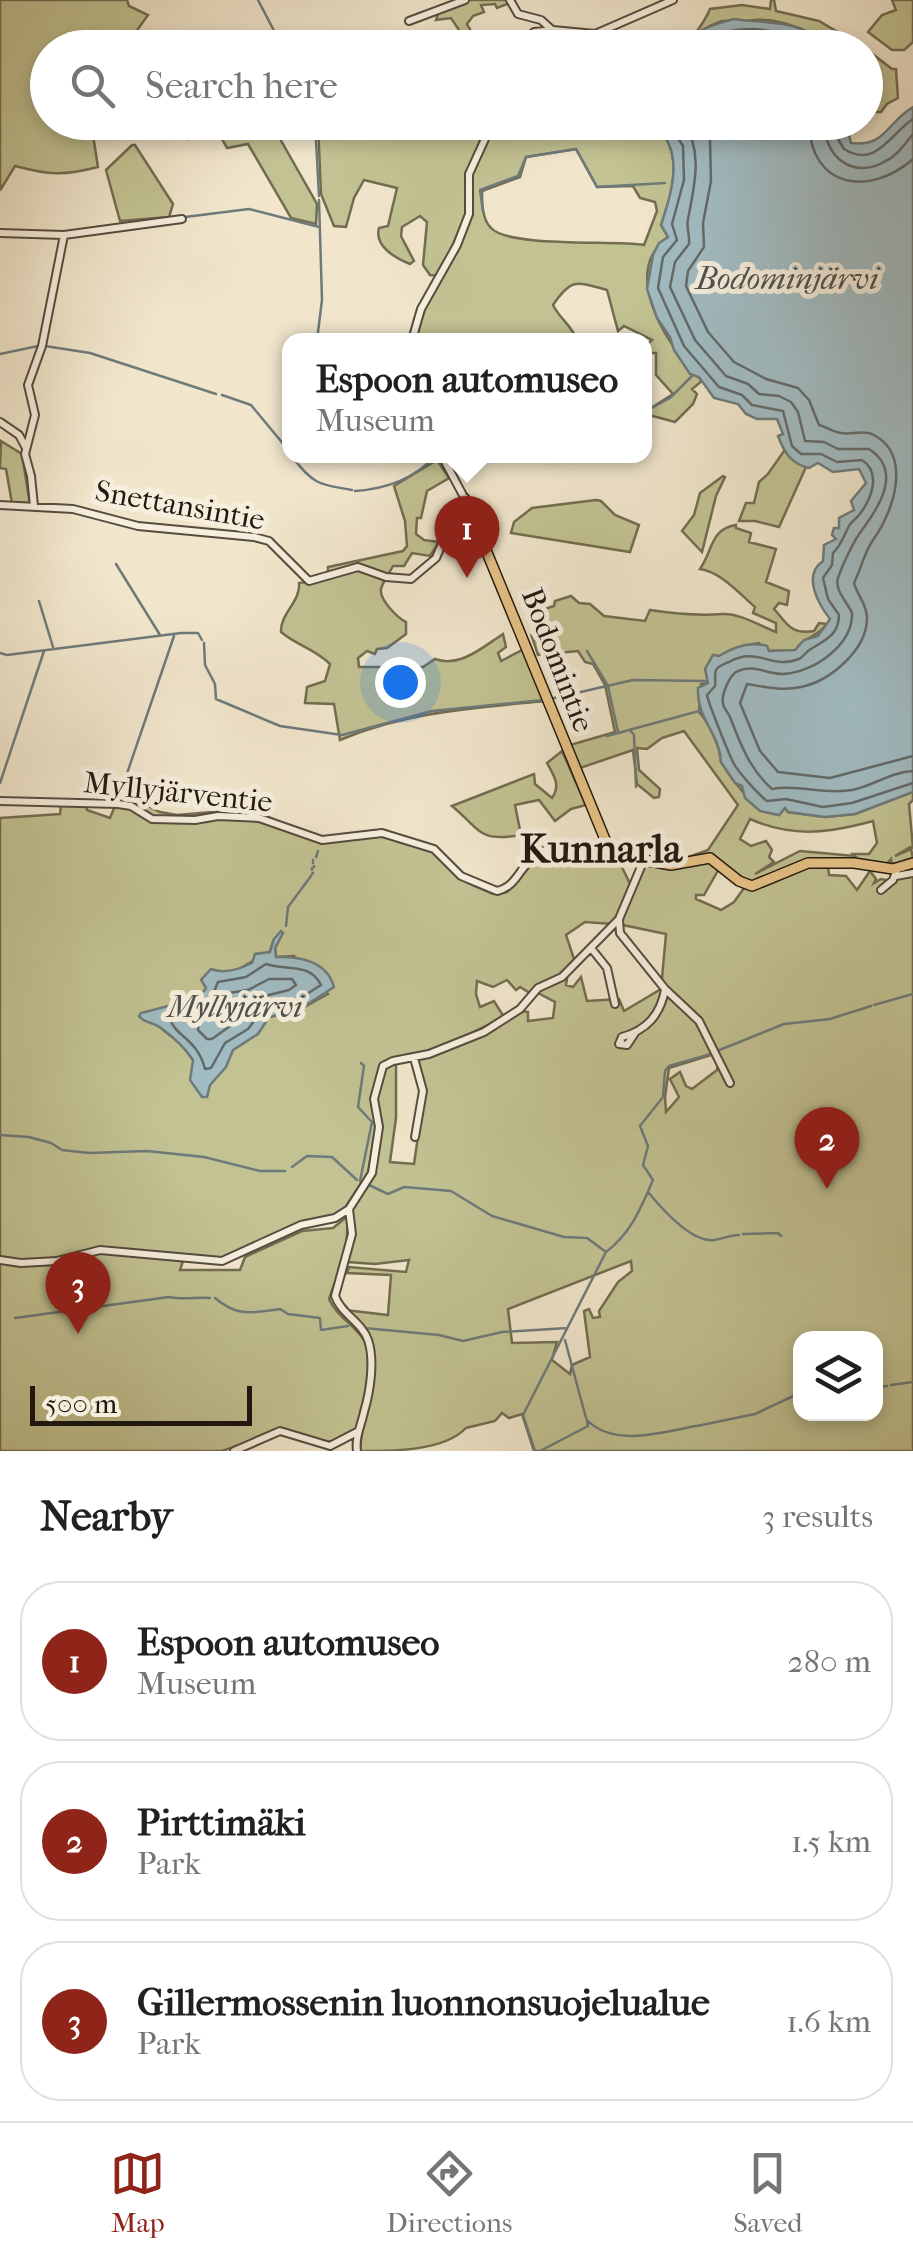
<!DOCTYPE html>
<meta charset="utf-8">
<style>
body{margin:0;font-family:"IM FELL French Canon",serif;background:#f2f2f2;color:#202124}
.controls{position:absolute;right:30px;bottom:30px;display:grid;overflow:hidden;border-radius:20px;box-shadow:0 5px 15px #0003}
.controls button{width:90px;height:90px;display:grid;place-items:center;padding:0;border:0;border-bottom:2px solid #e0e0e0;background:#fff;color:#202124;font:50px sans-serif}
.scale{position:absolute;left:30px;bottom:25px;width:222px;box-sizing:border-box;padding-left:10px;border:5px solid #221810;border-top:0;font-size:28px;line-height:35px;white-space:nowrap;color:#221810;-webkit-text-stroke:8px #f6efde;paint-order:stroke}
.you{position:absolute;left:400px;top:682px;width:35px;height:35px;margin:-25px;border:8px solid #fff;border-radius:50%;background:#1a73e8;box-shadow:0 0 0 15px #1a73e833}
.badge{display:grid;place-items:center;width:65px;height:65px;border-radius:50%;background:#8f2418;color:#fff;font-size:32px;font-weight:700}
.pin{position:absolute;translate:-50% -82px;filter:drop-shadow(0 2px 5px #0008)}
.pin::after{content:'';position:absolute;top:52px;width:35px;height:30px;background:inherit;clip-path:polygon(0 0,100% 0,50% 100%)}
.popup{position:absolute;left:282px;top:333px;width:370px;height:130px;box-sizing:border-box;display:grid;place-content:center;border-radius:20px;background:#fff;filter:drop-shadow(0 2px 8px #0005);font-size:32px;white-space:nowrap;color:#757577}
.popup b{font-size:38px;color:#202124}
.popup::after{content:'';position:absolute;left:50%;top:100%;margin-left:-20px;border:20px solid transparent;border-top-color:#fff}
.list{margin:0;padding:0;list-style:none}
h2{display:flex;justify-content:space-between;align-items:center;height:130px;margin:0;padding:0 40px;font-size:42px}
h2 small{font-size:32px;font-weight:400;color:#757577}
.list li{display:grid;grid-template-columns:65px 1fr auto;gap:30px;align-items:center;box-sizing:border-box;height:160px;margin:0 20px 20px;padding:0 20px;border:2px solid #e0e0e0;border-radius:40px}
.list b{display:block;font-size:38px;white-space:nowrap}
.list p{margin:0;font-size:32px;white-space:nowrap;color:#757577}
.list em{font-size:32px;font-style:normal;color:#757577}
.icon{flex:none;width:55px;height:55px;fill:none;stroke:currentColor;stroke-width:2;stroke-linecap:round;stroke-linejoin:round}
.map{position:relative;flex:none;width:913px;height:1451px;overflow:hidden}
.search{position:absolute;background:#fff;box-shadow:0 5px 15px #0003;left:30px;right:30px;top:30px;height:110px;display:flex;align-items:center;gap:25px;box-sizing:border-box;padding:0 35px;border-radius:55px;color:#757577;font-size:38px}
.sheet{height:670px;background:#fff}
nav{display:flex;justify-content:space-around;align-items:center;box-sizing:border-box;height:140px;border-top:2px solid #e0e0e0;background:#fff;font-size:28px;color:#757577}
nav a{display:grid;justify-items:center;gap:5px}
nav .on{color:#8f2418}
.map>svg:first-child{display:block}
</style>
<div class="map">
<svg width="913" height="1451" viewBox="0 0 913 1451">
<rect width="100%" height="100%" fill="#f1e6cc"/>
<filter id="stains"><feTurbulence type="fractalNoise" baseFrequency=".002" numOctaves="4"/><feColorMatrix values="0 0 0 0 .2 0 0 0 0 .09 0 0 0 0 .02 0 0 0 .5 -.17"/></filter>
<radialGradient id="worn" r=".72"><stop offset=".6" stop-color="#630" stop-opacity="0"/><stop offset="1" stop-color="#630" stop-opacity=".3"/></radialGradient>
<path fill="#c2c292" stroke="#726d51" stroke-width="2.5" fill-rule="evenodd" d="M0 0H127L129 6 148 15 125 47 48 48V122L103 123 93 135 98 167C63 176 49 175 15 166L1 189 0 187Z
M469 0H509L510 3 497 8 495 4 481 5 484 12 473 16 467 24 480 47H451L465 39 451 18 436 20 439 11Z
M771 0H774L776 11 819 21 863 47H823C810 25 762 14 742 23L741 20 722 21 710 26 715 36 685 48C694 33 702 28 710 9L742 5 770 9Z
M892 0H913V42L904 50H892L868 32 882 15 896 10Z
M866 49 892 69H896L898 98 887 104 881 112H866Z
M650 122C684 144 675 190 662 223L668 237C617 275 673 353 702 381L692 389 697 394 693 404 675 422 653 416 645 418V412L673 394 656 375V353H645V346L652 340 624 326 618 331 607 290C577 282 572 277 553 305 560 319 572 326 577 340H414L421 315 470 218V180L487 123ZM576 149 597 187 633 186 640 198 655 202 657 211 644 245C614 240 510 248 491 228 482 219 482 203 482 191L520 177 526 157Z
M179 123H271L317 204 316 224 291 218 248 144 227 148 217 130 188 139Z
M318 123H482L479 145 467 171 465 219 438 276 430 275 423 265 427 222 420 216 402 227 401 236 414 261 410 264C395 258 374 246 379 228L388 226 397 188 364 180 354 198 346 227 334 226 321 194Z
M132 145H135L173 204 169 217 120 221 106 170Z
M1 441 22 454 30 505 12 503 6 469 0 468Z
M784 451 806 467 779 527 755 521H739L746 503H754L759 482 768 474Z
M437 460 449 478 427 491 421 518H417L416 534 424 540 439 542 430 556 412 553 404 566H393C390 572 382 583 381 589 379 600 399 619 406 622V634L387 648 377 649 375 654 367 651 358 658 359 667H423L435 659C460 668 483 647 503 634L506 647 498 653 501 661 526 648 545 701C474 708 406 712 340 740L334 704 305 703 307 687 325 681 330 664C315 649 296 645 281 632 280 614 301 601 299 583L328 579V567L403 551 407 546 405 521 394 486Z
M723 476 725 477 716 496 702 552 682 531 694 515 700 493Z
M596 500 601 501 615 515 639 525 630 552 511 533 514 522 532 508Z
M736 525V528L751 533 749 542 776 549 766 582 789 591 787 605 779 603 774 609C787 623 790 635 814 631L819 623 827 624C817 638 801 638 796 650L769 651 759 643 742 646 707 680 708 683 701 684 699 712C708 721 721 748 721 762 728 773 753 808 763 811 768 813 774 813 779 815L785 808 788 812 825 817 855 814 913 792V800L909 804 913 848 910 847 895 856 911 849 913 858 892 866 891 859 886 865C837 851 797 866 747 884L718 861 672 863 708 850 738 805 684 731 662 738 647 749 637 748 639 770 660 789 659 797 654 798 637 784 633 750 580 768 570 745 615 732 605 685 593 664 585 662 578 651 538 655 532 637 541 645H548L551 641 544 609 554 606 555 601 571 596 579 603 590 604 604 616 645 621 650 610C676 614 697 616 722 614 740 613 760 626 776 632V623L753 613 755 607C740 594 721 572 700 569 713 551 710 529 736 525ZM750 819C793 838 829 833 873 821L877 843 869 854H853L855 856 800 851 755 874 774 862 769 857 772 850 766 841 751 846 740 839Z
M562 751 586 805 571 809 555 821 539 800 515 805 521 835C478 842 482 831 452 806L534 774 535 784 552 798C561 785 554 776 547 763Z
M134 799 160 812 177 815 225 811 265 815 309 838 381 833 431 848 468 883 493 894 507 892C530 871 540 838 580 850 594 854 605 862 619 861L632 888 612 924 585 922 566 935 575 962 561 975 530 993 520 987 516 990 507 980 493 987 477 981 476 994 480 1007 494 1001 504 1017 441 1048 385 1062 373 1095 377 1118 368 1173 341 1214 301 1224 222 1260 100 1249 63 1259 22 1262 0 1258V818L60 814 61 805H86L87 810 110 818 117 801ZM283 933 275 948 276 957 294 956 328 994 297 1011 269 1017C240 1047 237 1053 193 1060L182 1045 162 1029 204 995 206 988 270 951 274 939Z
M708 861 720 867 704 895H696V899L721 910 734 902 744 888 757 887 803 866H828L829 875 846 876 857 890 870 871 876 879 874 883 881 879 891 881 901 871 910 869 913 872V1451H534L522 1414 509 1418 502 1413 495 1421 466 1428C444 1451 395 1451 360 1451L359 1440 370 1398 369 1335 357 1318 345 1310 388 1315 391 1275 347 1273 349 1267 406 1272 409 1260 375 1264 348 1262 354 1229 351 1211 373 1174 381 1127 376 1103 385 1068 396 1062V1118L390 1162 414 1164 425 1088 418 1059 449 1049 521 1011 528 1012V1021L553 1018 555 1002 536 992 563 978 567 979 566 985 573 987 581 977 587 1001 619 999 624 1011 661 989 666 934 618 924 644 866 672 867ZM714 1054 718 1062 717 1070 692 1089 686 1086 680 1072 670 1079 679 1097 666 1112 665 1097 669 1068ZM631 1261 632 1271 618 1282 599 1311 600 1317 593 1318 589 1309 584 1311 590 1357 572 1365 570 1374 552 1360 557 1342 512 1343 508 1309ZM800 1338H876V1414H800Z
M348 1216 346 1252 329 1299C337 1317 354 1324 364 1340 373 1354 366 1417 355 1431 350 1436 341 1441 336 1445L283 1430 222 1451H0V1262C36 1267 68 1253 103 1252 129 1251 158 1254 183 1261L180 1270H240L245 1257 302 1231 333 1228Z"/>
<path fill="#a1bcc3" stroke="#6e7a7b" stroke-width="2.5" d="M734 19C761 24 803 17 824 47H685C693 29 716 24 734 19Z
M913 107V792L855 814 825 817 788 812 785 808 779 815 760 811 745 798 742 786 735 783 721 762C720 734 696 718 698 688L708 683 705 669 713 655 719 656C733 647 750 641 767 646L769 651 795 650 804 640 818 636 830 619C820 606 801 576 823 561L824 545 836 539 832 535 834 528H839V518L854 510 851 501 866 483 859 469 833 472 818 463 809 468C791 464 784 452 778 436L783 434 777 419H757L746 414 738 404 714 398 699 377 690 374 674 350 670 337 657 318 647 289 653 255 659 243 668 237 661 225C672 191 687 146 650 123H846L851 143C886 147 885 124 913 107Z
M281 931 283 933 275 948 276 957C299 956 327 961 334 987L297 1011 269 1017 258 1034 233 1050 226 1067 210 1085 207 1097H202L190 1080 193 1060C185 1048 172 1036 161 1028 152 1021 145 1024 139 1016L141 1013 199 998 206 988 201 980 211 969C224 974 240 969 252 963L255 954 270 952 274 939Z"/>
<g fill="none" stroke-linecap="round" stroke-linejoin="round">
<path stroke="#626a6a" stroke-width="2.5" d="M697 48C723 20 784 26 812 48
M668 122 683 146 684 180 672 224 677 240 663 257 658 288 684 346 719 387 742 395 752 405 783 411 792 446 801 454H821L837 462 862 460C882 473 871 500 859 515 856 519 851 522 849 526 843 537 842 544 833 553L832 565 823 578 828 599 839 615C839 635 825 640 811 649 806 651 804 657 799 659 771 670 758 646 729 662 726 663 717 667 716 670 714 675 716 681 715 686L707 695C708 702 730 757 734 764 739 773 759 795 767 801L786 799 823 807 852 803 913 783
M683 122C704 152 694 186 688 219 686 227 690 235 689 244L675 262 670 287 695 340 726 376 748 384 759 394 779 396 791 402 798 412 805 441 824 442 838 449H869C903 471 879 507 862 530 854 540 842 566 838 578 834 590 848 603 852 613 853 646 812 673 783 674 767 674 753 664 738 671 730 674 721 695 723 703 723 708 728 712 730 717 740 743 750 770 772 789 798 784 824 795 852 790 873 786 891 772 913 771
M702 122 710 140 711 181 703 223 704 247 688 271 686 286 708 332 734 362 766 379 798 388 809 400 819 425C826 427 834 432 841 433 851 435 861 430 872 434 913 454 894 511 873 540 864 553 861 569 854 583 857 595 867 604 867 618 867 650 830 681 801 687 782 691 765 687 747 684L740 703 760 751 778 772 830 778 913 756
M809 122C810 189 870 197 913 159
M824 122C824 155 851 180 884 162 897 156 904 145 913 134
M836 122 838 139 844 149C876 169 890 134 913 119
M266 964C286 971 310 962 321 985L294 1002 263 1009 248 1029 225 1043 211 1068 205 1069C198 1039 174 1036 170 1018L209 1004 218 982 246 977Z
M269 979H292L296 985 289 990 257 998 237 1021 212 1039H207L198 1030 199 1023 220 1011 229 993 248 990Z"/>
<path stroke="#6e7a7b" stroke-width="2.5" d="M258 0 283 48
M315 122 319 196
M483 211 480 190 518 176 526 157 576 149 597 187 665 183
M185 217 249 209 319 227
M317 340 322 300 319 200
M45 346 90 353 216 394
M0 354 38 346
M222 395 251 405 290 452
M644 412 670 398 692 376
M292 456C311 483 319 485 352 490
M474 456H491
M355 491C385 489 414 479 435 456
M116 564 160 635
M39 601 53 647
M204 643 205 665 215 684 216 699 280 726 342 735 432 711 544 700
M587 651 608 686 618 732
M0 653 7 655 181 633H198L202 640
M550 699 633 680 706 681
M630 730 634 735 636 787
M607 736 699 711
M0 783 44 651
M121 791 174 636
M316 857 318 851
M313 863V860
M314 867V866
M312 870V868
M312 874 313 873
M286 926 288 907 311 876
M874 1005 913 994
M717 1051 784 1024 830 1019 871 1006
M0 1135 29 1137 51 1143 62 1150 89 1153 147 1151 204 1157 260 1171H285
M292 1167 307 1156 332 1157 357 1180
M360 1181 372 1122 358 1107 364 1066 361 1063
M369 1185 388 1194 404 1187 451 1191 492 1216 564 1237 587 1238 606 1252
M648 1192C662 1209 692 1243 714 1240 723 1239 729 1235 739 1235
M743 1234 778 1233 781 1236
M215 1298C237 1317 251 1313 280 1309L288 1314 320 1318 321 1330 348 1326
M15 1318 169 1297C184 1300 195 1297 210 1298
M364 1328 439 1335 463 1341 502 1332 567 1328
M565 1340 586 1418
M891 1385 913 1382
M876 1387 887 1386
M697 1426 755 1414 800 1393
M535 1451 523 1415 606 1252C631 1233 641 1208 653 1180L643 1165 648 1146 640 1126 663 1097 665 1071 669 1066 711 1054
M540 1451 588 1426 587 1420C613 1447 660 1433 695 1426"/>
<defs>
<path id="minor" d="M510 0 518 14 541 20 551 29
M409 21 465 0
M518 48 534 32 553 30 595 34 673 0
M0 233 64 235
M412 340 421 309 457 245 469 214V174L485 139V122
M0 422 19 435 26 448
M0 505 73 509 138 526 254 537 269 541 309 581 358 567 386 577 411 579 436 558 458 506 465 499 442 456
M34 506 31 476 25 454 35 415 28 385 42 346 64 235 182 219
M0 801 118 804 131 806 152 819 195 820 218 816 259 818 322 840 382 833 434 849 461 876 497 891C519 886 520 863 539 853 567 838 584 857 611 854
M896 876 913 873
M881 890 893 880 897 869
M619 920 620 933 665 989 699 1021 730 1083
M591 948 607 968 615 1004
M635 1033 627 1045 619 1044 622 1037C647 1030 660 1015 665 990
M414 1058 423 1091 415 1137
M349 1209 352 1234 335 1296C341 1314 362 1322 368 1340 375 1360 370 1392 364 1412 361 1426 355 1437 357 1451
M0 1260 21 1263 57 1261 100 1250 222 1261 301 1225 335 1218 349 1209 372 1173 379 1127 374 1099 383 1066 393 1061 429 1054 484 1032 520 1009 538 988 562 977 619 919 643 862
M234 1451 280 1431 330 1446 357 1432"/>
<path id="major" d="M465 499 611 854 671 865 710 858 739 881 752 886 808 863H854L893 869 913 863"/>
</defs>
<use href="#minor" stroke="#564c3f" stroke-width="10"/>
<use href="#major" stroke="#221810" stroke-width="12"/>
<use href="#minor" stroke="#f6efde" stroke-width="6"/>
<use href="#major" stroke="#e8c386" stroke-width="9"/>
</g>
<g text-anchor="middle" stroke-width="10" stroke-linejoin="round" paint-order="stroke">
<g font-size="30" fill="#221810" stroke="#f6efde">
<text transform="translate(180 505) rotate(10)" y="10">Snettansintie</text>
<text transform="translate(558 660) rotate(69)" y="10">Bodomintie</text>
<text transform="translate(178 792) rotate(6)" y="10">Myllyjärventie</text>
</g>
<g font-size="32" font-style="italic" fill="#4e514f" stroke="#f6efde">
<text x="787" y="289">Bodominjärvi</text>
<text x="235" y="1017">Myllyjärvi</text>
</g>
<g font-size="40" font-weight="bold" fill="#221810" stroke="#f6efde">
<text x="601" y="862">Kunnarla</text>
</g>
</g>
<rect width="100%" height="100%" filter="url(#stains)"/>
<rect width="100%" height="100%" fill="url(#worn)"/>
</svg>
<div class="controls">
<button><svg class="icon" aria-label="layers" viewBox="0 0 24 24"><path d="M12 4l9 5-9 5-9-5zM3 14l9 5 9-5"/></svg></button>
</div>
<div class="scale">500 m</div>
<div class="you"></div>
<div class="pin badge" style="left:467px;top:578px">1</div>
<div class="popup"><b>Espoon automuseo</b>Museum</div>
<div class="pin badge" style="left:827px;top:1189px">2</div>
<div class="pin badge" style="left:78px;top:1334px">3</div>
<div class="search"><svg class="icon" aria-label="search" viewBox="0 0 24 24"><circle cx="10" cy="10" r="6"/><path d="M15 15l6 6"/></svg>Search here</div>
</div>
<section class="sheet">
<h2>Nearby<small>3 results</small></h2>
<ul class="list">
<li><span class="badge">1</span><div><b>Espoon automuseo</b><p>Museum</p></div><em>280 m</em></li>
<li><span class="badge">2</span><div><b>Pirttimäki</b><p>Park</p></div><em>1.5 km</em></li>
<li><span class="badge">3</span><div><b>Gillermossenin luonnonsuojelualue</b><p>Park</p></div><em>1.6 km</em></li>
</ul>
</section>
<nav>
<a class="on"><svg class="icon" aria-label="map" viewBox="0 0 24 24"><path d="M3 6l6-2 6 2 6-2v14l-6 2-6-2-6 2zM9 4v14M15 6v14"/></svg>Map</a>
<a><svg class="icon" aria-label="directions" viewBox="0 0 24 24"><path d="M12 3l9 9-9 9-9-9zM9 14v-3h6M13 9l2 2-2 2"/></svg>Directions</a>
<a><svg class="icon" aria-label="saved" viewBox="0 0 24 24"><path d="M7 4h10v16l-5-4-5 4z"/></svg>Saved</a>
</nav>
